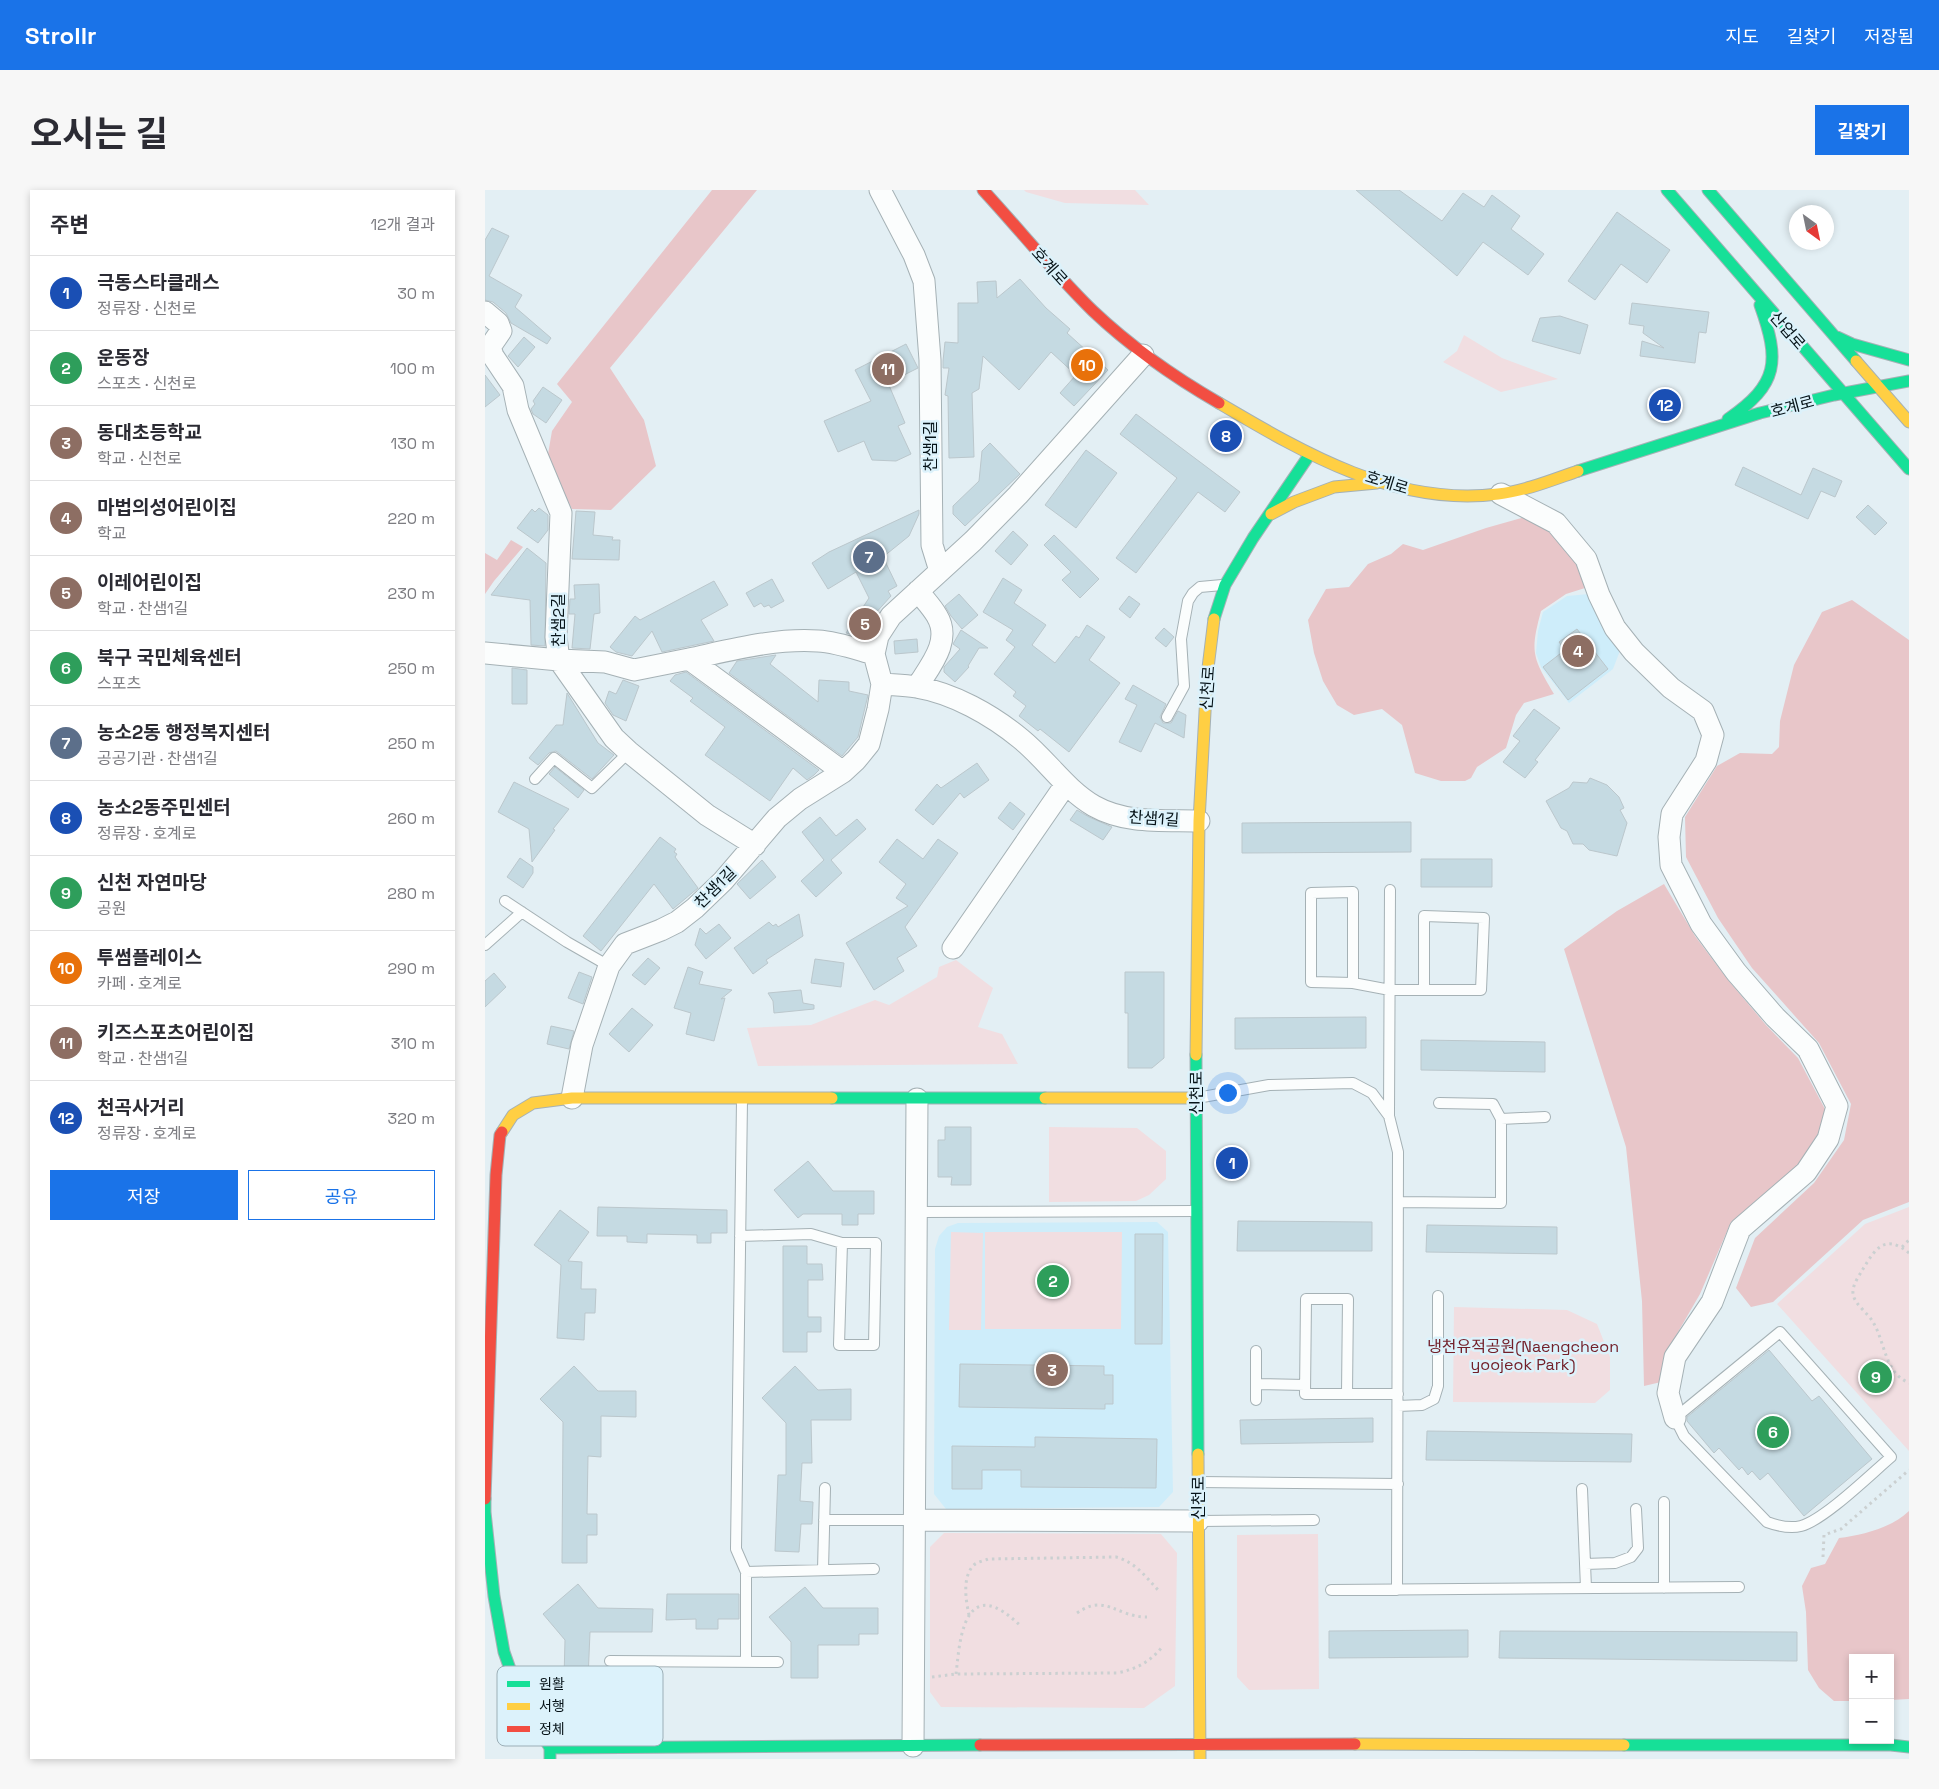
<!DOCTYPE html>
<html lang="ko">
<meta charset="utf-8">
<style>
body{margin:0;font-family:"Space Grotesk","Noto Sans KR",sans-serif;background:#f7f7f7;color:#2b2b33}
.controls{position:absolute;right:15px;bottom:15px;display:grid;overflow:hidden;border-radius:0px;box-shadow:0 2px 8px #0003}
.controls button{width:45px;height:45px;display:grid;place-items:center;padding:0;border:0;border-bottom:1px solid #e1e1e2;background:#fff;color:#2b2b33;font:25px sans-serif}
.compass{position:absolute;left:1304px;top:15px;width:45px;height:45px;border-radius:50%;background:#fff;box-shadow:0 2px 8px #0003;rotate:147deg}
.you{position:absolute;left:742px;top:902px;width:18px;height:18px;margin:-12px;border:4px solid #fff;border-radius:50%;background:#1a73e8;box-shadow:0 0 0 8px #1a73e833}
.badge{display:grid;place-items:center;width:32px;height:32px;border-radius:50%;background:#1a73e8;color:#fff;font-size:16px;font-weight:700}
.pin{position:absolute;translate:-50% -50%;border:2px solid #fff;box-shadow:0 1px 5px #0006}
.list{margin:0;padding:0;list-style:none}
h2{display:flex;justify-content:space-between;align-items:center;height:65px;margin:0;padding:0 20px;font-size:21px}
h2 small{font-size:16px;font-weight:400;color:#7c7c81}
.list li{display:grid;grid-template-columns:32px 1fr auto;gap:15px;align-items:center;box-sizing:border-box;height:75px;padding:0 20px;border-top:1px solid #e1e1e2}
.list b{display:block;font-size:19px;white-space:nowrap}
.list p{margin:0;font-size:16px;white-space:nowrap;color:#7c7c81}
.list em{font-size:16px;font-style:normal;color:#7c7c81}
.actions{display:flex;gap:10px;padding:15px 20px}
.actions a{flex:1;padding:11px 0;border:1px solid #1a73e8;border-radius:0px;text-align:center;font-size:18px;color:#1a73e8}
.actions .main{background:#1a73e8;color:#fff}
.map{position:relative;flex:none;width:1424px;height:1569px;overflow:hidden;border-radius:0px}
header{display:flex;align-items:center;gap:30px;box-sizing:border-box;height:70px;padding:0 25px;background:#1a73e8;color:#fff}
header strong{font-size:24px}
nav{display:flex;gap:28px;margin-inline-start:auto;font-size:18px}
.intro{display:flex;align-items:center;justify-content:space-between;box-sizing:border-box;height:120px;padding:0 30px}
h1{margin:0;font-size:35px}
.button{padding:12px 22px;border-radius:0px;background:#1a73e8;color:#fff;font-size:18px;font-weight:700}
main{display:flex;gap:30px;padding:0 30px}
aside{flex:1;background:#fff;border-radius:0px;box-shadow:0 2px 8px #0003}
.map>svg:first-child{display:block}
</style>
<header>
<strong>Strollr</strong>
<nav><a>지도</a><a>길찾기</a><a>저장됨</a></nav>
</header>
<div class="intro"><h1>오시는 길</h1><a class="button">길찾기</a></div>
<main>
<aside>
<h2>주변<small>12개 결과</small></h2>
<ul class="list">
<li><span class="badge" style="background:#1a4fb4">1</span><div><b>극동스타클래스</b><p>정류장 · 신천로</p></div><em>30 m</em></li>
<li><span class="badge" style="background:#2e9e5b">2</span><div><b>운동장</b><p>스포츠 · 신천로</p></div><em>100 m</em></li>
<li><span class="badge" style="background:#8d6e63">3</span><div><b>동대초등학교</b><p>학교 · 신천로</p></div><em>130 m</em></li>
<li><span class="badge" style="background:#8d6e63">4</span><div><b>마법의성어린이집</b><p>학교</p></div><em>220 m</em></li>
<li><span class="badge" style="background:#8d6e63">5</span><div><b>이레어린이집</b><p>학교 · 찬샘1길</p></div><em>230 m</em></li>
<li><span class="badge" style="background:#2e9e5b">6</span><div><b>북구 국민체육센터</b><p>스포츠</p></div><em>250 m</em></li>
<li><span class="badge" style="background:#5c6f8a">7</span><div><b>농소2동 행정복지센터</b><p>공공기관 · 찬샘1길</p></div><em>250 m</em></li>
<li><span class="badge" style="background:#1a4fb4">8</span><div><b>농소2동주민센터</b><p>정류장 · 호계로</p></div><em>260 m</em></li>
<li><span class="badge" style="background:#2e9e5b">9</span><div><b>신천 자연마당</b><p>공원</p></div><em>280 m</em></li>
<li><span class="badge" style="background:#e8710a">10</span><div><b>투썸플레이스</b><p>카페 · 호계로</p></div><em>290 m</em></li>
<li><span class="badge" style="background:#8d6e63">11</span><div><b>키즈스포츠어린이집</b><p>학교 · 찬샘1길</p></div><em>310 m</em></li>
<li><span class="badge" style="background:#1a4fb4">12</span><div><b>천곡사거리</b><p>정류장 · 호계로</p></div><em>320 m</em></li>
</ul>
<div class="actions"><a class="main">저장</a><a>공유</a></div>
</aside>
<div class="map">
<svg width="1424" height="1569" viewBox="0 0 1424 1569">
<rect width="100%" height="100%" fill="#e3eff4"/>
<path fill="#ceedfa" d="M1104 404 1136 458 1128 479 1084 513 1056 477 1051 463 1053 441 1058 422 1082 406Z
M672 1032 683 1042 688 1302 674 1317 461 1319 449 1304 450 1059 454 1046 462 1037 473 1033Z"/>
<path fill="#f1dee1" d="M539 0H650L664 15 580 13 541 2Z
M979 145 1017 168 1073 189 1016 202 958 172 972 161Z
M471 770 508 798 493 837 517 844 533 874 273 876 262 838 326 835 390 810 404 815 452 787 454 777Z
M564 937 652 938 681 961V989L664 1005 651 1011 564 1012Z
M1424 1017V1261L1292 1114 1380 1034Z
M466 1042 498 1043 496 1140H464Z
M500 1042H637L636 1139H500Z
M969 1117 1082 1120 1112 1134 1125 1167V1200L1110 1213 968 1212Z
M459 1343 676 1344 692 1363 690 1496 659 1518 456 1517 445 1502V1357Z
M833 1344 834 1499 764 1500 752 1487V1345Z"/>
<path fill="#e8c6c9" d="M227 0H272L125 178 159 230 171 276 126 320 87 319 62 270 67 241 87 212 72 194Z
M1040 327 1055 331 1098 380 1100 398 1081 404 1056 421C1045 462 1047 467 1069 504L1039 513 1031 525 1021 558 992 577 986 588 980 591H956L930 583 917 535 897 519 869 525 852 515 838 491 829 463 823 430 841 399 864 397 883 374 906 364 918 354 938 360 1001 338Z
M26 350 38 357 9 391 0 404V363L12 370Z
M1367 410 1424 450V1012L1378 1030 1288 1112 1266 1117 1251 1098 1270 1048 1329 993 1359 950 1366 914 1334 853 1267 778 1233 728 1201 667 1200 627 1232 576 1255 563 1287 564 1294 557 1295 531 1309 475 1337 422Z
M1179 694 1210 746 1243 790 1281 835 1313 868 1341 921 1333 944 1314 974 1246 1032 1215 1104 1182 1161 1176 1192 1159 1196 1157 1111 1141 957 1079 759 1132 721Z
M1424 1321V1509L1405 1510V1468H1368V1511H1349L1334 1498 1323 1480 1321 1422 1317 1396 1326 1378 1340 1374 1354 1348C1378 1345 1406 1338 1424 1321Z"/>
<path fill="#c5dae2" stroke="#bbc7cc" d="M871 0H914L957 31 978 3 999 17 1007 5 1035 26 1026 39 1059 64 1043 85 998 52 972 86Z
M1132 22 1185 60 1162 93 1136 74 1110 110 1083 91Z
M7 38 24 46 4 86 37 105 30 117 66 148 62 154 26 133 21 123 8 112 0 110V50Z
M535 89 561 118 585 139 582 143 623 180 589 216 575 203 591 185 566 162 534 200 498 166 494 199 487 203 489 267 464 268 463 206 460 205 464 178H458V171L460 152 473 153V113H493L492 92 511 91 512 108Z
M1147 113 1224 122 1221 143 1214 142 1210 173 1155 166 1157 151 1179 158 1158 143 1159 136 1144 134Z
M1075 126 1103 135 1095 164 1047 151 1055 128Z
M39 147 50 157 33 177 23 166Z
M421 154 433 178 403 193 420 233 413 236 426 264 411 271 387 270 379 251 353 262 339 231 386 211 370 180Z
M0 185 15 205 0 217Z
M58 197 77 210 61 233 48 224 46 219 50 214 48 211Z
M651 224 755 302 740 322 713 302 651 383 631 368 692 288 635 244Z
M505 253 535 284 480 336 468 324V316L494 291 497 261Z
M601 260 632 283 591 338 560 315Z
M1258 277 1316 305 1328 278 1357 291 1350 307 1336 301 1323 329 1250 295Z
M1383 315 1402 333 1390 345 1371 327Z
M54 318 63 325V340L53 353 32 338 47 319 50 322Z
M434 320V324L424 346 398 367 412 396 403 401 406 406 388 426 390 427 382 439 380 447 374 443 372 446 361 443 384 408 371 382 343 399 327 373 344 362Z
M91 321 110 322 108 345 128 347 127 350H135L134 370 87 369Z
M528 341 543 355 526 375 510 361Z
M569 345 614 389 595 408 577 390 586 382 559 355Z
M42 358 61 373 60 456 46 455 45 410 6 405Z
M518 388 537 400 529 413 561 435 547 455 570 473 591 446 594 448 602 435 620 447 604 470 635 493 584 562 555 539 553 541 534 526 541 516 528 506 531 502 509 484 530 457 521 450 528 440 498 422Z
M287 389 299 411 286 418 284 415 279 417 276 413 269 417 261 403Z
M229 391 243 415 216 430 229 451 177 462 167 441 147 466 131 462 125 457 150 426 155 430Z
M114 394 115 423 109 424 105 459 87 458 90 424H84L85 409H90L89 395Z
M474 404 493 425 477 439 466 426 460 416Z
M644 406 655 414 645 428 634 419Z
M679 438 689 447 681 457 670 448Z
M1092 439 1123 479 1083 510 1058 477 1080 460 1074 452Z
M476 440 503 458H494L483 476 484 477 470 492 459 482V477L475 459 468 454Z
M432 449 433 462 410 464 409 451Z
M291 465 285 474 333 512 334 490 364 492V501L383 505 373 547 357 566 244 483 252 471Z
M27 478 42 480V514H27Z
M201 482 334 580 329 585 322 590 308 578 285 611 220 565 240 537 205 511 208 508 185 491 190 485Z
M138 490 154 496 141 531 128 525 120 513 124 501 131 504Z
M648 495 681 514 675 527 678 533H686L693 521 701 525 699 548 670 533 656 562 634 552 652 515 640 509Z
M82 503 113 553 129 565 107 589 71 561 64 563 53 575 44 568 71 535H78Z
M1049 519 1075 538 1050 570 1053 572 1040 588 1018 572 1035 551 1028 546Z
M492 573 504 590 479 608 475 603 448 635 430 620 452 594 456 598Z
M70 577 99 600 93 608 64 584Z
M1105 588 1122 595 1134 607 1139 618 1135 620 1142 633 1132 666 1104 660 1098 654H1088L1082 641 1076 638 1061 611 1084 598 1088 592 1102 593Z
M29 592 84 619 68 639 70 640 47 672 44 639 13 622Z
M525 612 540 624 528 640 513 628Z
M592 620 604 627 627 637 618 650 585 630Z
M335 627 351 646 372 629 381 639 346 670 357 683 331 707 316 691 339 670 317 642Z
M926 632V662L757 663V633Z
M175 647 191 659 189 662 192 664 190 667 213 698 188 719 169 694 116 761 98 746Z
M412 649 438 669 453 649 473 663 420 737 432 756 412 768 419 781 389 800 361 753 423 716 411 708 421 694 394 672Z
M35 668 48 677V683L38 698 22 687Z
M936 669H1007V697H936Z
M277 670 291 687 265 709 252 694Z
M314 724 318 746 281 770 283 773 268 784 249 758 284 732 288 736 291 734 293 737Z
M234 734 246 748 221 769 210 755 215 738 221 744Z
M163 768 175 778 160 795 147 785Z
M330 769 359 773 356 797 326 793Z
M203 777 218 782 214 794 247 800 236 809 240 808 229 851 201 844 206 823 189 818Z
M94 782 107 787 98 814 83 808Z
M640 782H679V868L667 878H643V823H640Z
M9 783 21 797 0 817V791Z
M316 800 318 813 329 815V819L289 823 288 811 283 803Z
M147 818 168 835 144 862 124 844Z
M881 827V858L750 859V828Z
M66 836 89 841 84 859 62 854Z
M936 850 1060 852V882L936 880Z
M460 937H486V995H466L467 987H453V950H460Z
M323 971 348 1001H389V1024H373V1035H357V1024H318L313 1028 289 1000Z
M113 1017 242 1020V1043H226V1053H212V1045L162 1044V1053L142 1052V1046H112Z
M75 1020 104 1042 83 1071 97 1072 96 1099H111L110 1123H100L99 1150 72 1148 76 1075 49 1055Z
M753 1031 887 1032V1061H752Z
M942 1035 1072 1037V1064L941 1062Z
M650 1044H678L677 1154H650Z
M298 1056H322V1074H337L338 1090H323V1127H336V1142H322V1162H298Z
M1284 1160 1327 1211 1334 1206 1387 1269 1319 1326 1283 1283 1275 1290 1267 1281 1263 1285 1257 1277 1254 1280 1234 1258 1229 1263 1202 1231V1227Z
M475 1174 619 1176V1185H628V1214H620V1219L474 1217Z
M89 1176 113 1201H151V1227L116 1226V1267L103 1266 102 1324H112V1345H102V1373H77L78 1232 55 1209Z
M310 1176 333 1200 366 1199V1230H326L327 1273H317L315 1311 328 1312 327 1334H316L314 1362 290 1361 293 1285H301V1233L277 1208Z
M888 1228V1252L756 1254 755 1230Z
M942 1241 1147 1244 1146 1272 941 1270Z
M550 1247 672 1249 671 1298 536 1297V1280H497V1299H467V1256L550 1257Z
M93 1394 113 1418 168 1419 167 1442H105L103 1489 79 1488 80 1450 58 1424Z
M320 1397 338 1418H393V1444H374V1455H333V1488H306V1452L284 1427Z
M182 1404H254V1429H233V1439H211V1429L181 1430Z
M983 1440V1467L844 1468V1441Z
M1015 1441 1312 1442V1471L1014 1468Z"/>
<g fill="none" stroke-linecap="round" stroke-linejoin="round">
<defs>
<path id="lane" d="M682 527 699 496 696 449 703 411 708 403 715 397 737 395
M50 589 69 568 107 598 144 562
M20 711 82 752 124 776
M0 755 37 722
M868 793V702L826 703V792L868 793 905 800H996L999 728 939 726V800
M712 908 784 895 868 893 887 903 904 926 913 962 912 1400
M257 910 251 1359 261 1382V1471
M904 926 905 700
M1016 929 1060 927
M913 1012 1016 1013V929L1008 914 954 913
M432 1022 710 1021
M255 1046 326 1044 357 1053H391L389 1155H354L357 1053
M1295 1142 1406 1267C1386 1284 1339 1330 1316 1336 1304 1339 1293 1336 1282 1332L1199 1246 1190 1228Z
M771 1194 820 1195
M862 1203 863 1109H821L820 1204H913
M771 1210V1161
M913 1216 937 1215 949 1209 953 1196V1106
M714 1292 913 1294
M1097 1299 1101 1398
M1179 1312V1398
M339 1330H429
M715 1331 829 1330
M1100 1374 1130 1373 1146 1367 1153 1358 1151 1319
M338 1380 340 1298
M261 1382 389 1379
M846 1400 1254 1397
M125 1471 293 1472"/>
<path id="street" d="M395 0 429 65 439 91 445 170 447 355 455 381
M0 122 13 133 16 141 5 157 8 166 28 196 33 220 76 323 71 447 74 470 120 472 149 480 204 469 358 582
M1016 304 1071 333 1101 369 1114 405 1130 438 1149 462 1186 498 1218 521 1228 545 1221 571 1187 624 1184 647 1186 675 1216 734 1251 782 1290 827 1323 859 1352 916 1343 949 1321 982 1255 1039 1227 1112 1190 1167 1183 1203 1190 1228
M0 463 74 470 129 548 144 562 222 625 270 655
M204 469C246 460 290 448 333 451 352 452 371 459 389 464
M397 494C408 495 420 495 431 497 468 503 507 525 536 549 562 570 580 599 609 616 641 634 678 630 714 631
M432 497C445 476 467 451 452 426 447 417 439 409 433 401
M468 758 581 594
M87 908 97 855 124 776 140 754 176 740 192 732 210 718 238 691 292 628 315 609 358 582 371 570 384 554 393 519 397 494 389 464 393 446 406 426 488 351 533 305 658 165
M429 1330 713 1331
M428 1556 432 909"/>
<path id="fast" d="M1182 0 1424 279
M1223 0 1371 171
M1352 147 1367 154 1424 170
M1243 229C1294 194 1295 171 1275 115
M1093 281 1275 223 1349 205 1424 191
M729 429 740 395 768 348 825 264
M711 865 713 1264
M347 908H560
M0 1309V1322L9 1406 19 1462 36 1510 65 1558V1569
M1139 1555H1406L1424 1557
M65 1558 495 1555"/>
<path id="slow" d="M1371 171 1424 232
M734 213C819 263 910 317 1013 304 1040 301 1067 290 1093 281
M786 324 809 312 849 297 892 293
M711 865 714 631 722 486 729 429
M560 908H711
M17 942 28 925 48 913 87 908H347
M713 1264 715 1569
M870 1554 1139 1555"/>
<path id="jam" d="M498 0C535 40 569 83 608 121 646 157 689 187 734 213
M0 1309 11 985 15 945 17 942
M495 1555 870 1554"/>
</defs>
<use href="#lane" stroke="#a5b1b5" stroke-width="12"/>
<use href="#street" stroke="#a5b1b5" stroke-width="23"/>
<use href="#fast" stroke="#a5b1b5" stroke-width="13"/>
<use href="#slow" stroke="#a5b1b5" stroke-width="13"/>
<use href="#jam" stroke="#a5b1b5" stroke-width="13"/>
<path stroke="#cbd0d1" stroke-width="3" stroke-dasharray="2.5 4" stroke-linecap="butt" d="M1417 1057 1424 1050
M1424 1063C1400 1043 1390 1059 1378 1079 1374 1086 1367 1095 1368 1104 1370 1115 1383 1123 1388 1132 1397 1147 1399 1167 1409 1181 1413 1187 1418 1190 1424 1193
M1338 1367 1339 1345 1356 1339 1424 1280
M592 1423C621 1403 631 1427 662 1427
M484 1425C481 1411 477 1388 488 1376 491 1372 498 1371 503 1369L631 1367C650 1372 660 1386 674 1401
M471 1484C474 1461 476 1396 517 1421 524 1425 530 1431 536 1436
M447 1487 471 1484 632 1483C652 1479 665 1472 678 1456"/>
<use href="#lane" stroke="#fbfdfd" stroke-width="10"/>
<use href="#street" stroke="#fbfdfd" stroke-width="21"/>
<use href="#fast" stroke="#16e098" stroke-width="11"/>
<use href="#slow" stroke="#ffcf43" stroke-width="11"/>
<use href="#jam" stroke="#f24e42" stroke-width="11"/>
</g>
<g text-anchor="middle" stroke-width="5" stroke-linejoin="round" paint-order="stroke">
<g font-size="16" fill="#061318" stroke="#dcf2fb">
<text transform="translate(565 76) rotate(48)" y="6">호계로</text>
<text transform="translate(1303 140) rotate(49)" y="6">산업로</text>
<text transform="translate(1307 216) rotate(-15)" y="6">호계로</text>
<text transform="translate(445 256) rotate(-90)" y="6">찬샘1길</text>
<text transform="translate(902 292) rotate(17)" y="6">호계로</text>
<text transform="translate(73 430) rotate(-90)" y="6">찬샘2길</text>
<text transform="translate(722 498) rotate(-86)" y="6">신천로</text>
<text transform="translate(669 628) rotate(4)" y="6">찬샘1길</text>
<text transform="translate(230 697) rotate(-45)" y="6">찬샘1길</text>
<text transform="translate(711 903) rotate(-90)" y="6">신천로</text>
<text transform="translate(713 1308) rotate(-90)" y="6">신천로</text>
</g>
<g font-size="16" fill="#73202a" stroke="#dcf2fb">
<text x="1038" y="1162">냉천유적공원(Naengcheon<tspan x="1038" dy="18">yoojeok Park)</tspan></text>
</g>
</g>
<rect x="12" y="1476" width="166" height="80" rx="8" fill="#dcf2fb" stroke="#9cafb7" stroke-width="1"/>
<rect x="22" y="1491" width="23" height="6" fill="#16e098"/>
<rect x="22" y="1513" width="23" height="7" fill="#ffcf43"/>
<rect x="22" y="1536" width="23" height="6" fill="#f24e42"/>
<g font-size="14" fill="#061318">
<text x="54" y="1499">원활</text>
<text x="54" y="1521">서행</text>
<text x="54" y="1544">정체</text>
</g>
</svg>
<div class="controls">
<button>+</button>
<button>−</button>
</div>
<svg class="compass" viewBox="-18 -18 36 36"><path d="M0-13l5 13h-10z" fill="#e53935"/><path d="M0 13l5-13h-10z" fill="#7c7c81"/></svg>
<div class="you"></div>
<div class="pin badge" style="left:747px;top:973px;background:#1a4fb4">1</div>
<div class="pin badge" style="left:568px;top:1091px;background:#2e9e5b">2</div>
<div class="pin badge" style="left:567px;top:1180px;background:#8d6e63">3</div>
<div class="pin badge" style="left:1093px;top:461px;background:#8d6e63">4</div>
<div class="pin badge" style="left:380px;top:434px;background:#8d6e63">5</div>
<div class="pin badge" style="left:1288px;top:1242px;background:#2e9e5b">6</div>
<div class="pin badge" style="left:384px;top:367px;background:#5c6f8a">7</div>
<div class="pin badge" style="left:741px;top:246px;background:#1a4fb4">8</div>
<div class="pin badge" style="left:1391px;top:1187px;background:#2e9e5b">9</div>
<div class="pin badge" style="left:602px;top:175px;background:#e8710a">10</div>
<div class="pin badge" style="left:403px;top:179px;background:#8d6e63">11</div>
<div class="pin badge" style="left:1180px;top:215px;background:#1a4fb4">12</div>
</div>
</main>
